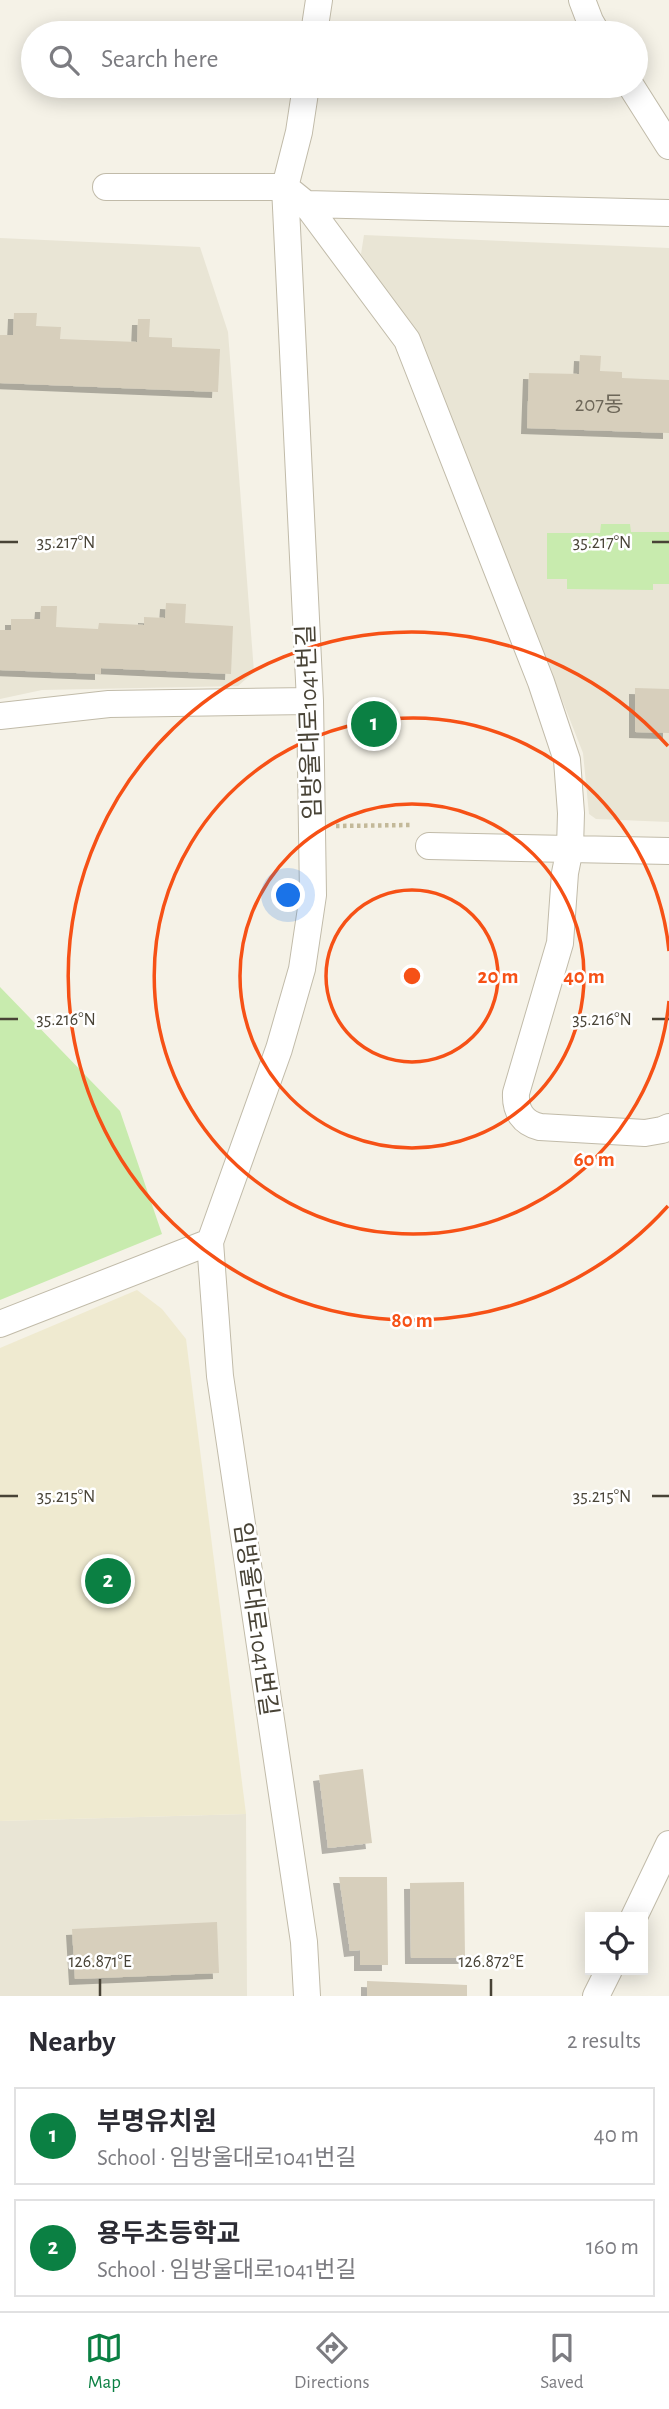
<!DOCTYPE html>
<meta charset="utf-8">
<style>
body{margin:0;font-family:"Alegreya Sans","Noto Sans KR",sans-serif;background:#f2f2f3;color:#2b2b33}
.controls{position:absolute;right:21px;bottom:21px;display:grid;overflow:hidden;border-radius:0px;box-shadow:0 4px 18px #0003}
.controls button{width:63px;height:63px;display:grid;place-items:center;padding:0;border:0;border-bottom:2px solid #e1e1e2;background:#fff;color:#2b2b33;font:35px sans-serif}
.you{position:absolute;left:289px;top:896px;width:24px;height:24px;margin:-18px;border:5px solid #fff;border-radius:50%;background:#1a73e8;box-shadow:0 0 0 10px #1a73e833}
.badge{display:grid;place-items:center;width:46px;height:46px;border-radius:50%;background:#0b8043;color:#fff;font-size:23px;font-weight:700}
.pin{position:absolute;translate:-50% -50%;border:4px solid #fff;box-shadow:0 2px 7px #0006}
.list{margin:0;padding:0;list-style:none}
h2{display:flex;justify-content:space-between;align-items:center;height:91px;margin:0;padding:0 28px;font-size:30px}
h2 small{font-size:23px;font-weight:400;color:#7c7c81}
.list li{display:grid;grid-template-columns:46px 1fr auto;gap:21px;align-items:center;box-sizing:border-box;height:98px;margin:0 14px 14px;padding:0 14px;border:2px solid #e1e1e2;border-radius:0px}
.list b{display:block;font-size:26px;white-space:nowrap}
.list p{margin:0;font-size:23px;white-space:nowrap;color:#7c7c81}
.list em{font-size:23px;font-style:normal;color:#7c7c81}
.icon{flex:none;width:38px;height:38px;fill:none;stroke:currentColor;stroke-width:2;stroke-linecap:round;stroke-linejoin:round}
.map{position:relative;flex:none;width:669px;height:1996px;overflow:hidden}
.search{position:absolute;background:#fff;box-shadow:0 4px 18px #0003;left:21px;right:21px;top:21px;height:77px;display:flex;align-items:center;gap:18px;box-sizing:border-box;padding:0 24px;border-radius:38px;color:#7c7c81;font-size:26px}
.sheet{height:315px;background:#fff}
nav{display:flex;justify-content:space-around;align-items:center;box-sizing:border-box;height:98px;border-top:2px solid #e1e1e2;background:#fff;font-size:19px;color:#7c7c81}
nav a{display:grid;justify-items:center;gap:4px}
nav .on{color:#0b8043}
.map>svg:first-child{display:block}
</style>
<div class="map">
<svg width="669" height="1996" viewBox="0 0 669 1996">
<defs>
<filter id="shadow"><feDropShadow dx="-6" dy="6" stdDeviation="0" flood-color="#0004"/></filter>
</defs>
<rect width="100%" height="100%" fill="#f5f2e7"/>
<path fill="#e9e5d5" d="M364 235 669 248V822L596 819 589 814 583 753 420 339 361 254Z
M0 238 200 247 228 332 254 672 238 686 42 690 0 699Z
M246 1814 247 1996H0V1821Z"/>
<path fill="#efead0" d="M137 1290 162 1309 186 1339 246 1814 0 1821V1348Z"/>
<path fill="#c8ebae" d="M601 524H630L631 532H669V584H653V590L567 589V579H547V533H600Z
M0 987 120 1111 162 1234 0 1300Z"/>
<path fill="#d7cfbc" filter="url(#shadow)" d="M14 313H37L36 326 61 327 60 339 137 342 138 319H150L149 337 172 338V347L220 349 218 392 0 383V335H13Z
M580 355 601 356 600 371 622 372V378L669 380V433L527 428 529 373 579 374Z
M166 603 186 604 185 623 233 626 231 674 101 668V674L0 670V630H11V619H40L41 606H57L56 627 98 629 99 623 144 625V617L165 618Z
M635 688 669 689V733L635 732Z
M363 1769 372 1843 328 1848 319 1775Z
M339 1877H387L388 1965H360V1950L350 1951Z
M464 1882 465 1958H411L410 1883Z
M217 1922 219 1973 75 1979 72 1929Z
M367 1981 467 1985V1996H367Z"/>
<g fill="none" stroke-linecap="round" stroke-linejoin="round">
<defs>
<path id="street" d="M582 0 590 21 597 33
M314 33 319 0
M306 86 299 132 285 187 310 701 313 895 302 969 279 1049 210 1242 220 1376 304 1942 307 1996
M631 86 669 146
M106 187H285L306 204 669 213
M306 204 407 340 541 682 567 760 571 813 570 848 565 873 560 943 516 1093C515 1111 523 1123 540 1127L645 1133 662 1130 669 1127
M0 716 109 704 310 701
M429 846 669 851
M0 1324 210 1242
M634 1917 669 1844
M596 1996 609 1970"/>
</defs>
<use href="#street" stroke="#c1bba9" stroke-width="28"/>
<path stroke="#c3b999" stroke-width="4.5" stroke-dasharray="3.5 3.5" stroke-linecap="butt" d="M336 826 411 825"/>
<use href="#street" stroke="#fff" stroke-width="26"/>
</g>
<path fill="none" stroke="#484336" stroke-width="2.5" d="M0 542H18M652 542H669M0 1019H18M652 1019H669M0 1496H18M652 1496H669M100 1979V1996M491 1979V1996"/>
<g fill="none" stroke="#f65116" stroke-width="3.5">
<circle cx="412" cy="976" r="86"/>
<circle cx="412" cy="976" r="172"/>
<path d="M669 1001A258 258 0 1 1 669 951"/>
<path d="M668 1206A344 344 0 1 1 668 746"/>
</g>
<g text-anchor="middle" stroke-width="5" stroke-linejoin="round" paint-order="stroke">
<g font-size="21" fill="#6c6658">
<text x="599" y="411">207동</text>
</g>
<g font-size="24" fill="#484336" stroke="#fff">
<text transform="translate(309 722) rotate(-92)" y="8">임방울대로1041번길</text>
<text transform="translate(256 1619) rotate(82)" y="8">임방울대로1041번길</text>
</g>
</g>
<g font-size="18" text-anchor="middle" fill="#484336" stroke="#fff" stroke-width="5" stroke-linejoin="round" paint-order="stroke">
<text x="66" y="548">35.217°N</text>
<text x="602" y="548">35.217°N</text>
<text x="66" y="1025">35.216°N</text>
<text x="602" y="1025">35.216°N</text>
<text x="66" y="1502">35.215°N</text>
<text x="602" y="1502">35.215°N</text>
<text x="100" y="1967">126.871°E</text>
<text x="491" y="1967">126.872°E</text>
</g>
<circle cx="412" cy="976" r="10" fill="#f65116" stroke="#fff" stroke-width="3.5"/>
<g font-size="21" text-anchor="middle" font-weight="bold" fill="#f65116" stroke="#fff" stroke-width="5" stroke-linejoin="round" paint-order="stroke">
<text x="498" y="983">20 m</text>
<text x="584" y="983">40 m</text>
<text x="594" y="1166">60 m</text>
<text x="412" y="1327">80 m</text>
</g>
</svg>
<div class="controls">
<button><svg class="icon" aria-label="locate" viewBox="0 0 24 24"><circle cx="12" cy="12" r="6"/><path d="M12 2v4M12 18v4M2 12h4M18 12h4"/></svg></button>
</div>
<div class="you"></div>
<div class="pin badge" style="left:374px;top:724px">1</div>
<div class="pin badge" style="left:108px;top:1581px">2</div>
<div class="search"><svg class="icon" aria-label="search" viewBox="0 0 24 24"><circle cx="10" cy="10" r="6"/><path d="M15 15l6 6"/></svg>Search here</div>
</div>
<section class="sheet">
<h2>Nearby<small>2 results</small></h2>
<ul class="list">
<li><span class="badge">1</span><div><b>부명유치원</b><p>School · 임방울대로1041번길</p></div><em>40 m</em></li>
<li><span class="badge">2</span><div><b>용두초등학교</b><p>School · 임방울대로1041번길</p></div><em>160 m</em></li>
</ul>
</section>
<nav>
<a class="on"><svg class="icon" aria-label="map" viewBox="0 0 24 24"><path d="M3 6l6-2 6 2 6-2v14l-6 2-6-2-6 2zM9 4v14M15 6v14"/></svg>Map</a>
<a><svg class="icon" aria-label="directions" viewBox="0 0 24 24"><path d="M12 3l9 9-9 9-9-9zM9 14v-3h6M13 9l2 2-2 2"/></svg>Directions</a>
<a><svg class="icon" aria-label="saved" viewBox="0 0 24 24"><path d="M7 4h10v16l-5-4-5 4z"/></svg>Saved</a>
</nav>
